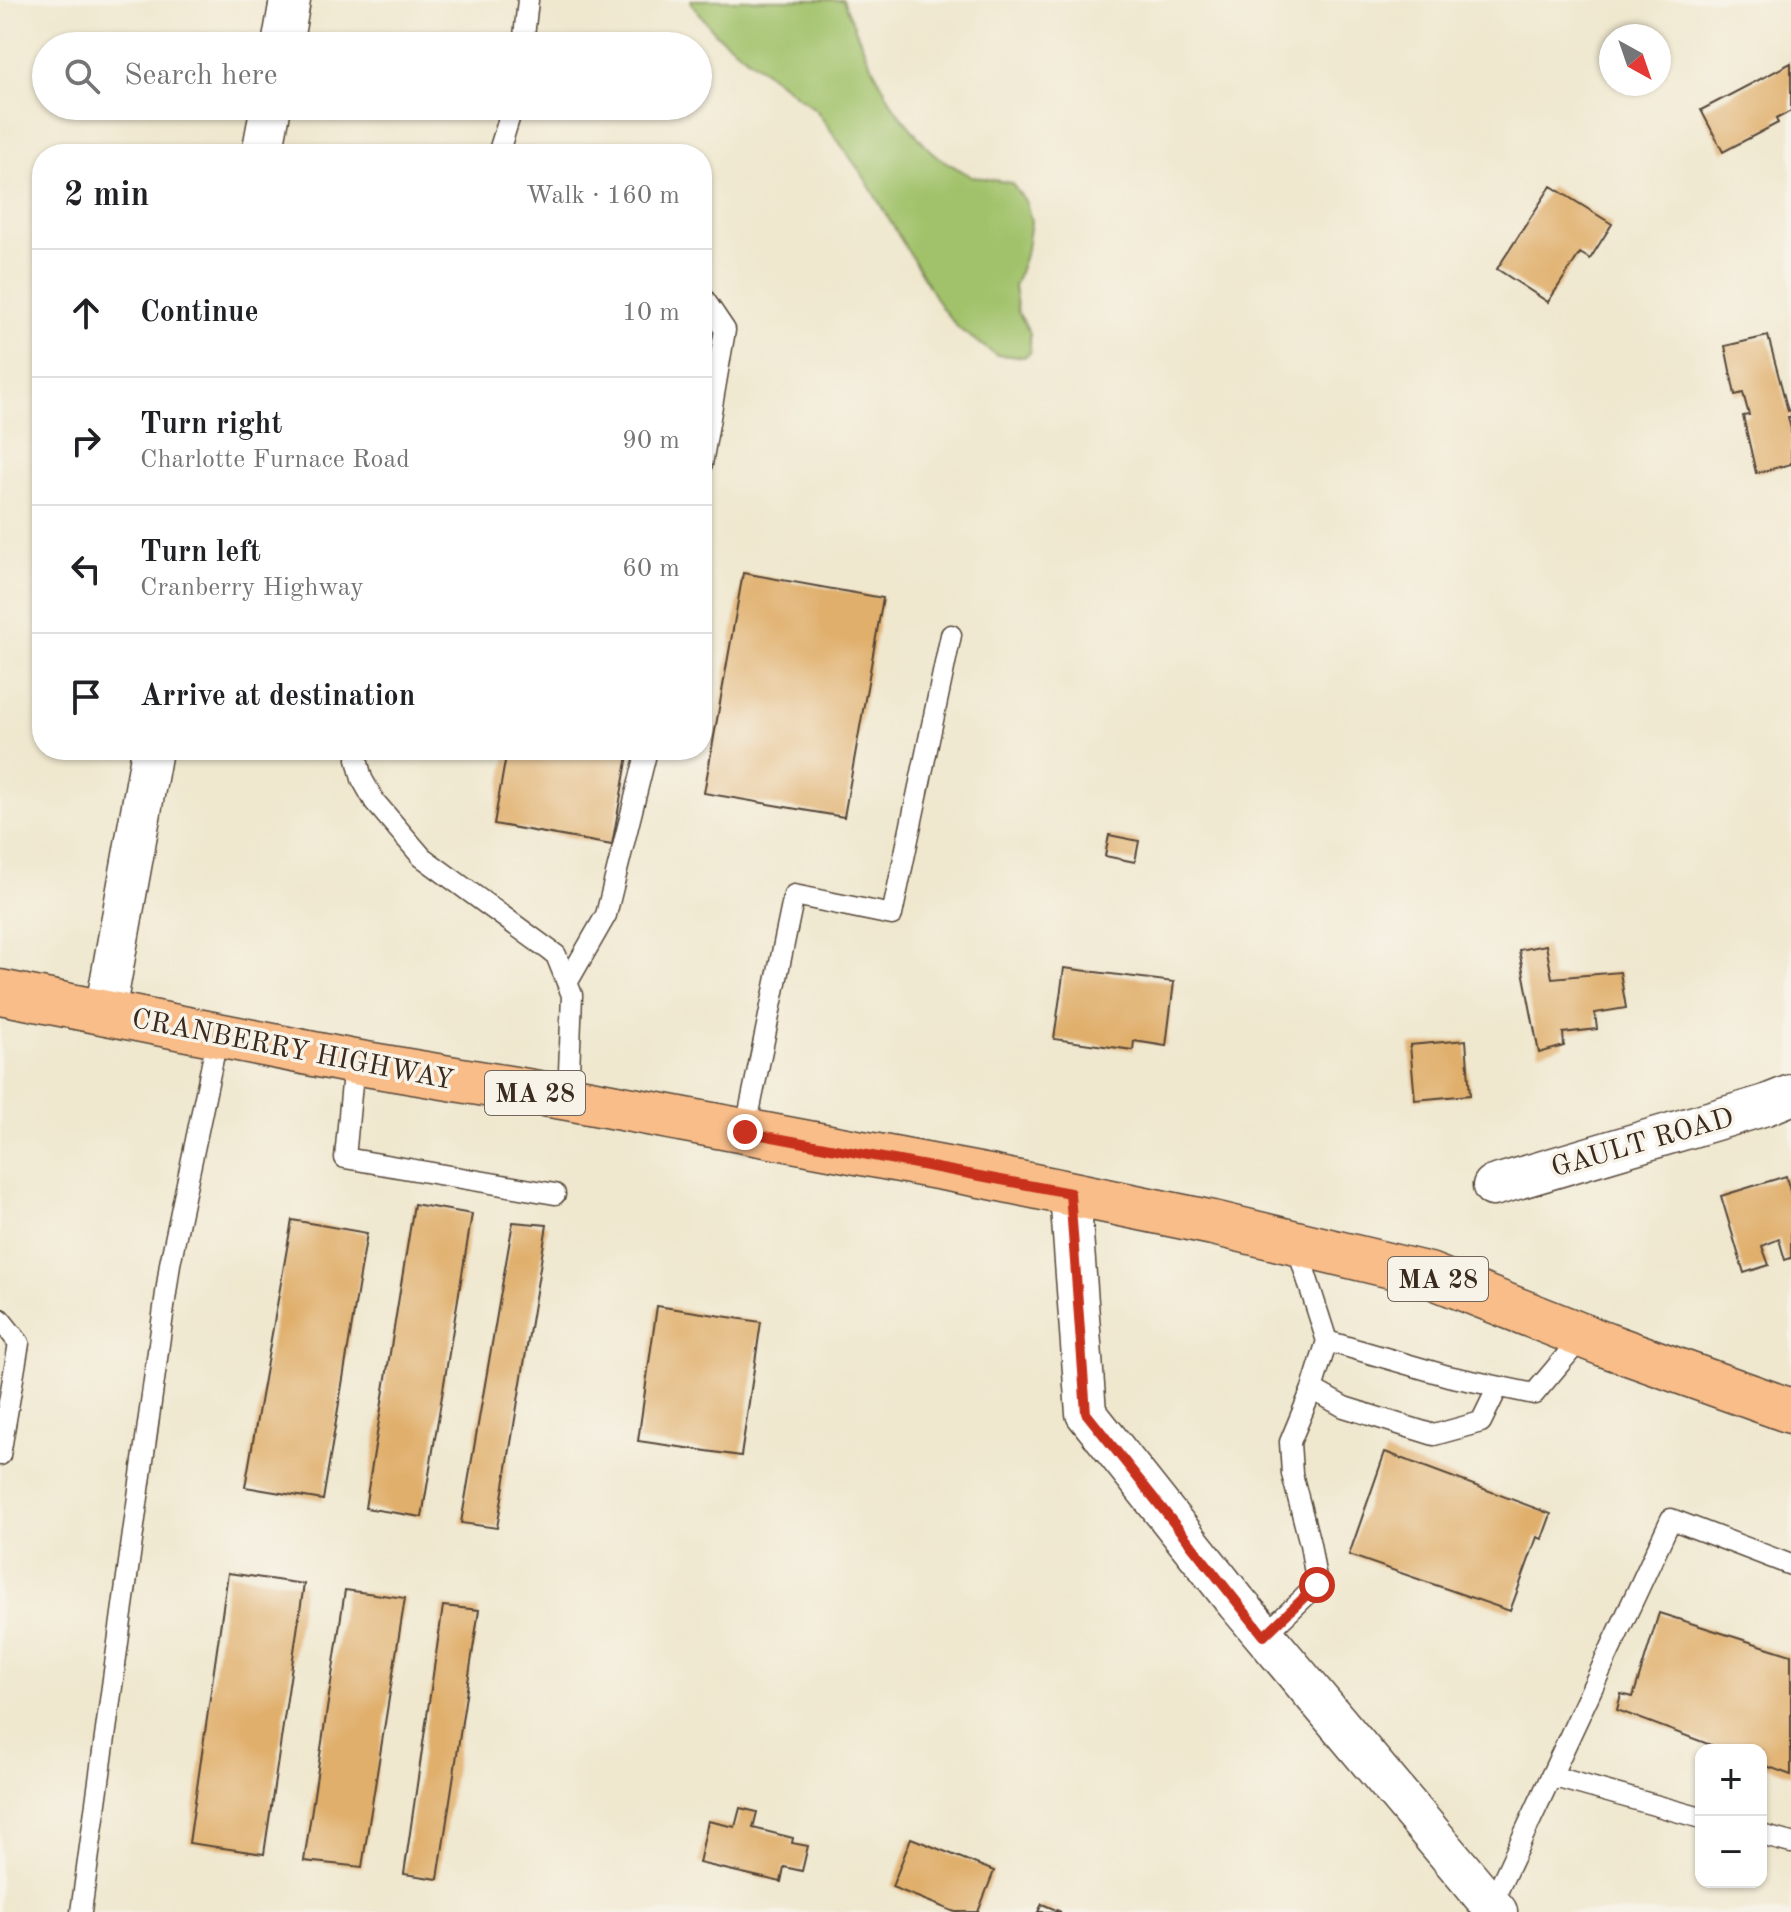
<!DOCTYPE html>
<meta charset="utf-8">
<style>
body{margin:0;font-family:"Old Standard TT",serif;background:#f6f6f6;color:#202124}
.controls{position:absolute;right:24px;bottom:24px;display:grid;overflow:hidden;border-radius:16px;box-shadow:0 2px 6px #0004}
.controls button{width:72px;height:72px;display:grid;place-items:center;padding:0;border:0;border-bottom:2px solid #e0e0e0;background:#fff;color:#202124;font:40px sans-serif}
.compass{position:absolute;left:1599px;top:24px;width:72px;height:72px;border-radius:50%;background:#fff;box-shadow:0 2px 6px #0004;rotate:140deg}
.stop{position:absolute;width:24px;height:24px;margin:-18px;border:6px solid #c8321e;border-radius:50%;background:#fff}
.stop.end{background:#c8321e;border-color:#fff;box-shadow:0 2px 8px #0008}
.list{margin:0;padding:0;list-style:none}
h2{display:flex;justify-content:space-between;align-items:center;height:104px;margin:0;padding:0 32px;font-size:34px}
h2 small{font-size:26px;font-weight:400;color:#757577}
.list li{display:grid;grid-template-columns:52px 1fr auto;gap:24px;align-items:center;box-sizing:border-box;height:128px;padding:0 32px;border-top:2px solid #e0e0e0}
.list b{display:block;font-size:30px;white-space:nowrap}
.list p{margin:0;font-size:26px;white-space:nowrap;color:#757577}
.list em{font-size:26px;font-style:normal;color:#757577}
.icon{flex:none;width:44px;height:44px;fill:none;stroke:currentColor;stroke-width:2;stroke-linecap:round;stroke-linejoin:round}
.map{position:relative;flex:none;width:1791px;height:1912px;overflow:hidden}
.search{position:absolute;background:#fff;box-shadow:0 2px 6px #0004;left:32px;top:32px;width:680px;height:88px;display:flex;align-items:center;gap:20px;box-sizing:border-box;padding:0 28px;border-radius:44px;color:#757577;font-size:30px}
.panel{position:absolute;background:#fff;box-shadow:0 2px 6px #0004;left:32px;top:144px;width:680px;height:616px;border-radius:32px}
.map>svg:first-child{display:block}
</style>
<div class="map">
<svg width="1791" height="1912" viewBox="0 0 1791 1912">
<rect width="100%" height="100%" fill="#f7f3e8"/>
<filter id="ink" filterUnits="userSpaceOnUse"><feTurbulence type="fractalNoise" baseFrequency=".0125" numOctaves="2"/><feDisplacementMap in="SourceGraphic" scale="16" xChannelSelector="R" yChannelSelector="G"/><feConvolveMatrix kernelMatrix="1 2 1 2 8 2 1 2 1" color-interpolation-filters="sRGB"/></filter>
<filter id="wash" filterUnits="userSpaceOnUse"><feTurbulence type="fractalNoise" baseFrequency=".006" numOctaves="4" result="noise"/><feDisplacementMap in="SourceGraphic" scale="32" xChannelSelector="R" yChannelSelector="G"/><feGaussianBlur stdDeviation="1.8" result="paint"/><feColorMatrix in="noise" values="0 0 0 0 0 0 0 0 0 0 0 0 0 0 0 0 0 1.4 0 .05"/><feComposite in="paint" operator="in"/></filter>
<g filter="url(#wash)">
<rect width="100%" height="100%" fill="#efe7ce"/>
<path fill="#a1c26b" stroke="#6e7644" stroke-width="2" d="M691 0H843L868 59 895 109 925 145 936 156 971 176 1011 183 1026 202 1031 221 1027 249 1014 287 1018 312 1030 333V353L1024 357 996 355 959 329 941 307 864 177 816 110 716 34 691 3Z"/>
<g id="blocks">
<path fill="#e0af6c" d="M1791 63V111L1776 119 1778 123 1723 152 1701 110Z
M1551 186 1612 224 1590 259 1580 253 1548 302 1497 269Z
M1768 336 1788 411 1791 410V417H1788L1791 429V464L1756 473 1743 416 1749 415 1743 393 1735 395 1725 346Z
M743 573 883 598 844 817 704 793Z
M507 750H629L612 845 494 824Z
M1109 835 1139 841 1135 862 1105 856Z
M1546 945 1552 978 1620 972 1626 1008 1595 1013 1597 1029 1563 1033 1564 1046 1539 1053 1519 950Z
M1064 968 1174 982 1166 1046 1134 1041 1133 1050 1054 1039Z
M1466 1040 1470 1095 1415 1100 1410 1045Z
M1786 1176 1791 1195V1258L1785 1260 1779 1239 1762 1246 1769 1265 1744 1273 1721 1196Z
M414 1204 472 1214 422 1517 365 1508Z
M292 1220 367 1233 323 1500 245 1487Z
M513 1222 547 1225 497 1528 461 1523Z
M657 1306 761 1322 741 1456 638 1441Z
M1385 1452 1551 1514 1542 1539 1537 1537 1510 1611 1349 1555Z
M228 1573 304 1584 264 1854 189 1843Z
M345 1590 405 1598 362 1867 304 1861Z
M443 1606 479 1610 438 1879 404 1874Z
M1659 1613 1791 1655V1775L1761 1764V1750H1724L1617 1710 1621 1694 1633 1697Z
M740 1808 757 1812 753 1828 793 1838 792 1843 808 1846 802 1871 784 1867 781 1882 699 1863 708 1821 735 1827Z
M911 1838 994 1871 978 1912H955L892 1887Z
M1042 1904 1061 1912H1038Z"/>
</g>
</g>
<g filter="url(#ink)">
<use href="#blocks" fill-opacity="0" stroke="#564638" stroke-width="2"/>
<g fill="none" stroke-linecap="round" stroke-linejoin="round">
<defs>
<path id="service" d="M523 46 528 0
M498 154 513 106
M702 296 725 330 702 464
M358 750 357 759 362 779 375 802 422 857 556 955 572 995 568 1098
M567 983 606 915 647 750
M354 1062 345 1158 555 1194
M745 1132 794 895 892 915 951 635
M1296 1244 1327 1341 1448 1376 1534 1394 1583 1336
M0 1319 19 1343 0 1455
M1327 1341 1312 1389 1344 1407 1434 1435 1481 1422 1498 1387
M1264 1636 1317 1585 1310 1544 1292 1474 1290 1442 1312 1389
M1551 1776 1701 1818
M1761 1835 1791 1843
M1491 1905 1671 1519 1791 1565
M81 1912 170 1264 218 1035"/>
<path id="minor" d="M282 46 290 0
M262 154 271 106
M105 1012 152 750
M1493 1186 1766 1105 1791 1095
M1070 1193 1086 1413 1237 1603 1497 1912"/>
<path id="primary" d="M0 992 354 1062 568 1098 990 1177 1213 1223 1429 1275 1606 1345 1791 1411"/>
</defs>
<use href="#service" stroke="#564638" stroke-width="23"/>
<use href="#minor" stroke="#564638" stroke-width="43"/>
<use href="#primary" stroke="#564638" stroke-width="47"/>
<use href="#service" stroke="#fff" stroke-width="20"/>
<use href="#minor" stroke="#fff" stroke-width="40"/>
<use href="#primary" stroke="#f8bd89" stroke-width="44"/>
</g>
</g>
<g fill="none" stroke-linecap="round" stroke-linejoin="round" filter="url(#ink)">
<path stroke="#c8321e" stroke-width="10" d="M745 1132 1070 1193 1086 1413 1264 1636 1317 1585"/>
</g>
<g text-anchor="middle" stroke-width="7" stroke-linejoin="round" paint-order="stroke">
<g fill="#f7f3e8" stroke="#73665b" stroke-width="2">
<rect x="485" y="1071" width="100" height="44" rx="6"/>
<rect x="1388" y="1257" width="100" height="44" rx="6"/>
</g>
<g font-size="26" font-weight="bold" fill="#3b2a1e">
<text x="535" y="1102">MA 28</text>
<text x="1438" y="1288">MA 28</text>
</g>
<g font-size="28" fill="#3b2a1e" stroke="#f7f3e8">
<text transform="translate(293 1048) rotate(11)" y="10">CRANBERRY HIGHWAY</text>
<text transform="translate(1642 1141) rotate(-16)" y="10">GAULT ROAD</text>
</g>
</g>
</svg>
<div class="controls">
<button>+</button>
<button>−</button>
</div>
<svg class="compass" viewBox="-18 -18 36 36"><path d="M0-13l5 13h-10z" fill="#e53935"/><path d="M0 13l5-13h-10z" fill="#757577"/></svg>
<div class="stop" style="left:1317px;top:1585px"></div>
<div class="stop end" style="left:745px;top:1132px"></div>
<div class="search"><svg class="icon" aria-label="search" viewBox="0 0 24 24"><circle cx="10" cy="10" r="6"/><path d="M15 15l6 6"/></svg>Search here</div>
<section class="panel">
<h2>2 min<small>Walk · 160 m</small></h2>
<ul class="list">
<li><svg class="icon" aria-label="ahead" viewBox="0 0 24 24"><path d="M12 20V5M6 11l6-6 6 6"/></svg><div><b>Continue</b></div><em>10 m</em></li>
<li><svg class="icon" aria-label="right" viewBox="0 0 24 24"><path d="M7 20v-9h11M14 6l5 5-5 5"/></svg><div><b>Turn right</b><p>Charlotte Furnace Road</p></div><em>90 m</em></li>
<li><svg class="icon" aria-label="left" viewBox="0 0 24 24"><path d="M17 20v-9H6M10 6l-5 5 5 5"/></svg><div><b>Turn left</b><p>Cranberry Highway</p></div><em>60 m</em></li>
<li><svg class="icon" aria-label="arrive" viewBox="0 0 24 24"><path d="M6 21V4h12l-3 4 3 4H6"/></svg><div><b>Arrive at destination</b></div></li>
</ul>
</section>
</div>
